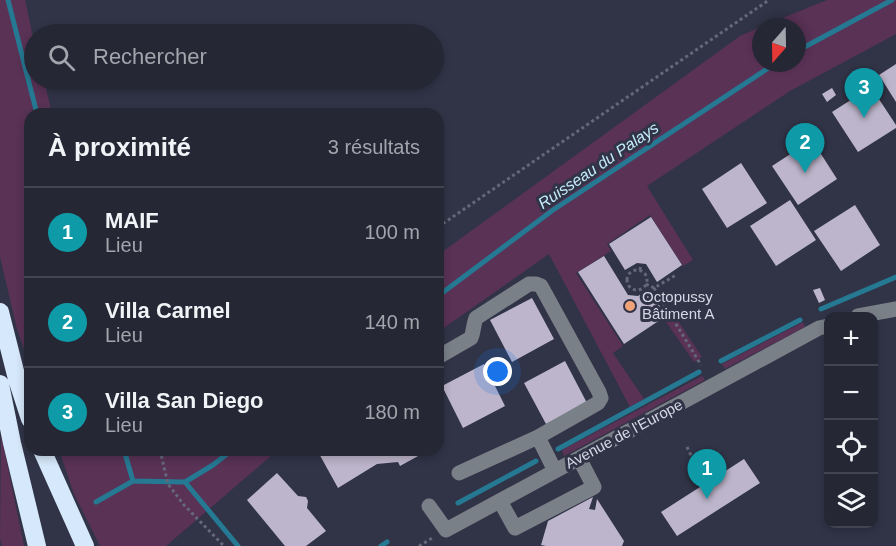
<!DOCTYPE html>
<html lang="fr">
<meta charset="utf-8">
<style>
body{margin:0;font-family:Helvetica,sans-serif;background:#2d2f3d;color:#f1f3f6}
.controls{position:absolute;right:18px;bottom:18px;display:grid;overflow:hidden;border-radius:12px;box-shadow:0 3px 9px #0003}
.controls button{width:54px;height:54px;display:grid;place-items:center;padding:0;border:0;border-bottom:2px solid #424450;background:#252735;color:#f1f3f6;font:30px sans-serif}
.compass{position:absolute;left:752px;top:18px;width:54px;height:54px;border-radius:50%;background:#252735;box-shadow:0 3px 9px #0003;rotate:200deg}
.you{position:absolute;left:498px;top:372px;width:21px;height:21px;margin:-15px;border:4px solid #fff;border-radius:50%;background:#1a73e8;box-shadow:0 0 0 9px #1a73e833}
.badge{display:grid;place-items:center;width:39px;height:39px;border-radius:50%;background:#8c9099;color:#fff;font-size:20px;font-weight:700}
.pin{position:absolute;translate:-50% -50px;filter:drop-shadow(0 2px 3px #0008)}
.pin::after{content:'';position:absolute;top:32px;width:21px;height:18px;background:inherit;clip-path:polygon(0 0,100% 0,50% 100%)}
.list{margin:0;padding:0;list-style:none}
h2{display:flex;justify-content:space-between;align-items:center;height:78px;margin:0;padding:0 24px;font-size:26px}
h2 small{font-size:20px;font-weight:400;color:#a3a5ad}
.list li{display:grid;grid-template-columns:39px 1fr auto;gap:18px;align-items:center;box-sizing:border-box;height:90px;padding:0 24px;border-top:2px solid #424450}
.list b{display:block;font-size:22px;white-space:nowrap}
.list p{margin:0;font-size:20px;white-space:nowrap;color:#a3a5ad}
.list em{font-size:20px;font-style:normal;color:#a3a5ad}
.icon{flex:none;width:33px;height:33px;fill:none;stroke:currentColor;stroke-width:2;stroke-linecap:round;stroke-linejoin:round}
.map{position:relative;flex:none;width:896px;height:546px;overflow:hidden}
.search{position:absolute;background:#252735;box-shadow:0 3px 9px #0003;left:24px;top:24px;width:420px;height:66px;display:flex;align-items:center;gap:15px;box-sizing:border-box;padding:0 21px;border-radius:33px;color:#a3a5ad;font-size:22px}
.panel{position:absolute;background:#252735;box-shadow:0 3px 9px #0003;left:24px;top:108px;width:420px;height:348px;border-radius:18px}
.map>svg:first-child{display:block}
</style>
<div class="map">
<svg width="896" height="546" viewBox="0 0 896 546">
<rect width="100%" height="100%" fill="#313447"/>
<path fill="#593256" d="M0 0H25L34 41V80H44L52 114H30V366L17 329 0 257Z
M827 0H896V34L790 91 647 186 693 260 683 266 650 215 607 244 611 251 576 273 623 346 613 353 644 399 630 407 549 254 438 332V255L740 36 761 27V63H797V27H761Z
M673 313 702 357 694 362 664 319Z
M803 322 805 327 725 369 722 364Z
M702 376 705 380 564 456 562 450Z
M1 434 24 546H2L0 539Z
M59 450H278L166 546H100L74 494Z"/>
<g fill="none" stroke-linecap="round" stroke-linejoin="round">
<path stroke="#257993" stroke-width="5" d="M8 0 37 114
M797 51 892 0
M438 296 553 210 776 63
M821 309 896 277
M721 361 800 320
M558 449 699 372
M124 450 133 481
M185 482 238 546
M96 502 133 481 185 482 213 465 232 450
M458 503 536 461
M381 546 387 542"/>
</g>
<path fill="#bdb5cb" d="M896 64V102L879 75Z
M871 87 896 125V128L858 152 832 112Z
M832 88 836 95 827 102 822 94Z
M812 140 837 179 798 205 772 166Z
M741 163 767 203 727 228 702 189Z
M790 200 816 240 776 266 750 226Z
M855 205 880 245 841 271 814 231Z
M651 217 682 265 657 282 646 264 637 263 625 270 609 244Z
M604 256 628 295 638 296 649 289 666 316 624 344 578 272Z
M820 288 825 300 819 303 813 290Z
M532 298 554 339 512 362 490 320Z
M565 361 587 403 546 424 524 383Z
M484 364 505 406 463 428 442 386Z
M317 450H370L373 455 394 454 391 450H429L400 466 398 462 377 464 338 488Z
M744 459 760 483 677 536 661 512 700 487 695 480 708 472 713 479Z
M277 473 298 496 306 497 308 501 307 508 326 531 306 546H285L247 500Z
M593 497 589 509 595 510 597 499 624 541 622 546H546L541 545 548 521Z"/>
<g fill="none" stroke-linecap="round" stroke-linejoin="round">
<path stroke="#656879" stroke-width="3" stroke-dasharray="3 3" stroke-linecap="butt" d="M438 227 769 0
M627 280a10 10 0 1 1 20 0a10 10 0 1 1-20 0Z
M640 270 641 264
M646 284 654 288 676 275
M654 288 701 365
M687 447 701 476
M160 450 168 484 184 505 224 546
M419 546 434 537"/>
<path stroke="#798088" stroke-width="15" d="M858 316 896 309
M438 357 471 338C474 331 473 325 476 318L529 284H536L541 286 599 392 601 398 598 403 538 437 555 471
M459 473 538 437
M500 501 515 528 594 487 579 458
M429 506 446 530 819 328 828 326"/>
<path stroke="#d6e8fb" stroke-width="18" d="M0 312 17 379 30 419
M0 384 12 443 37 546
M42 450 85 546"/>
</g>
<circle fill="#f0a279" stroke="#313447" stroke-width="2" cx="630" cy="306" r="6"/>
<g text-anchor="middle" stroke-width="6" stroke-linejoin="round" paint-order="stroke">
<g font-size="15" fill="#d5d8e4" stroke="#313447" text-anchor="start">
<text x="642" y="302">Octopussy<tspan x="642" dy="17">Bâtiment A</tspan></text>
</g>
<g font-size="15" fill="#d5d8e4" stroke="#313447">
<text transform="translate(624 434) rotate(-28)" y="5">Avenue de l'Europe</text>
</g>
<g font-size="16" font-style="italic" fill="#c2eafa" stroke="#313447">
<text transform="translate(598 165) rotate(-34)" y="6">Ruisseau du Palays</text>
</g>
</g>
</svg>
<div class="controls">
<button>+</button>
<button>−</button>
<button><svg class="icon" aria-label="locate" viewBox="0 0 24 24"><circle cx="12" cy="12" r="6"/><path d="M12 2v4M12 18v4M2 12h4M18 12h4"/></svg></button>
<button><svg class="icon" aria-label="layers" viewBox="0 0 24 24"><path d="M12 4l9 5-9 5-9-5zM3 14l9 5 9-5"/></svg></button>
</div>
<svg class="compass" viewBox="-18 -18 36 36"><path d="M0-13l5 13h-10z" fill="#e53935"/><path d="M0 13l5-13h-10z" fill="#a3a5ad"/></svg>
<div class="you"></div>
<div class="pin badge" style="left:707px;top:499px;background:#0f9aa8">1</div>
<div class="pin badge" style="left:805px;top:173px;background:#0f9aa8">2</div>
<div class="pin badge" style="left:864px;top:118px;background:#0f9aa8">3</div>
<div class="search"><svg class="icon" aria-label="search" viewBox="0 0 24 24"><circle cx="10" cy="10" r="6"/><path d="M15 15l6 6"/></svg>Rechercher</div>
<section class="panel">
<h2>À proximité<small>3 résultats</small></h2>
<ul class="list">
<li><span class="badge" style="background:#0f9aa8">1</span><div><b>MAIF</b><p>Lieu</p></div><em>100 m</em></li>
<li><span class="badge" style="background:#0f9aa8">2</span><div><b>Villa Carmel</b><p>Lieu</p></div><em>140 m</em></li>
<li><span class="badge" style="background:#0f9aa8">3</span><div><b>Villa San Diego</b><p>Lieu</p></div><em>180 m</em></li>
</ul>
</section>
</div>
